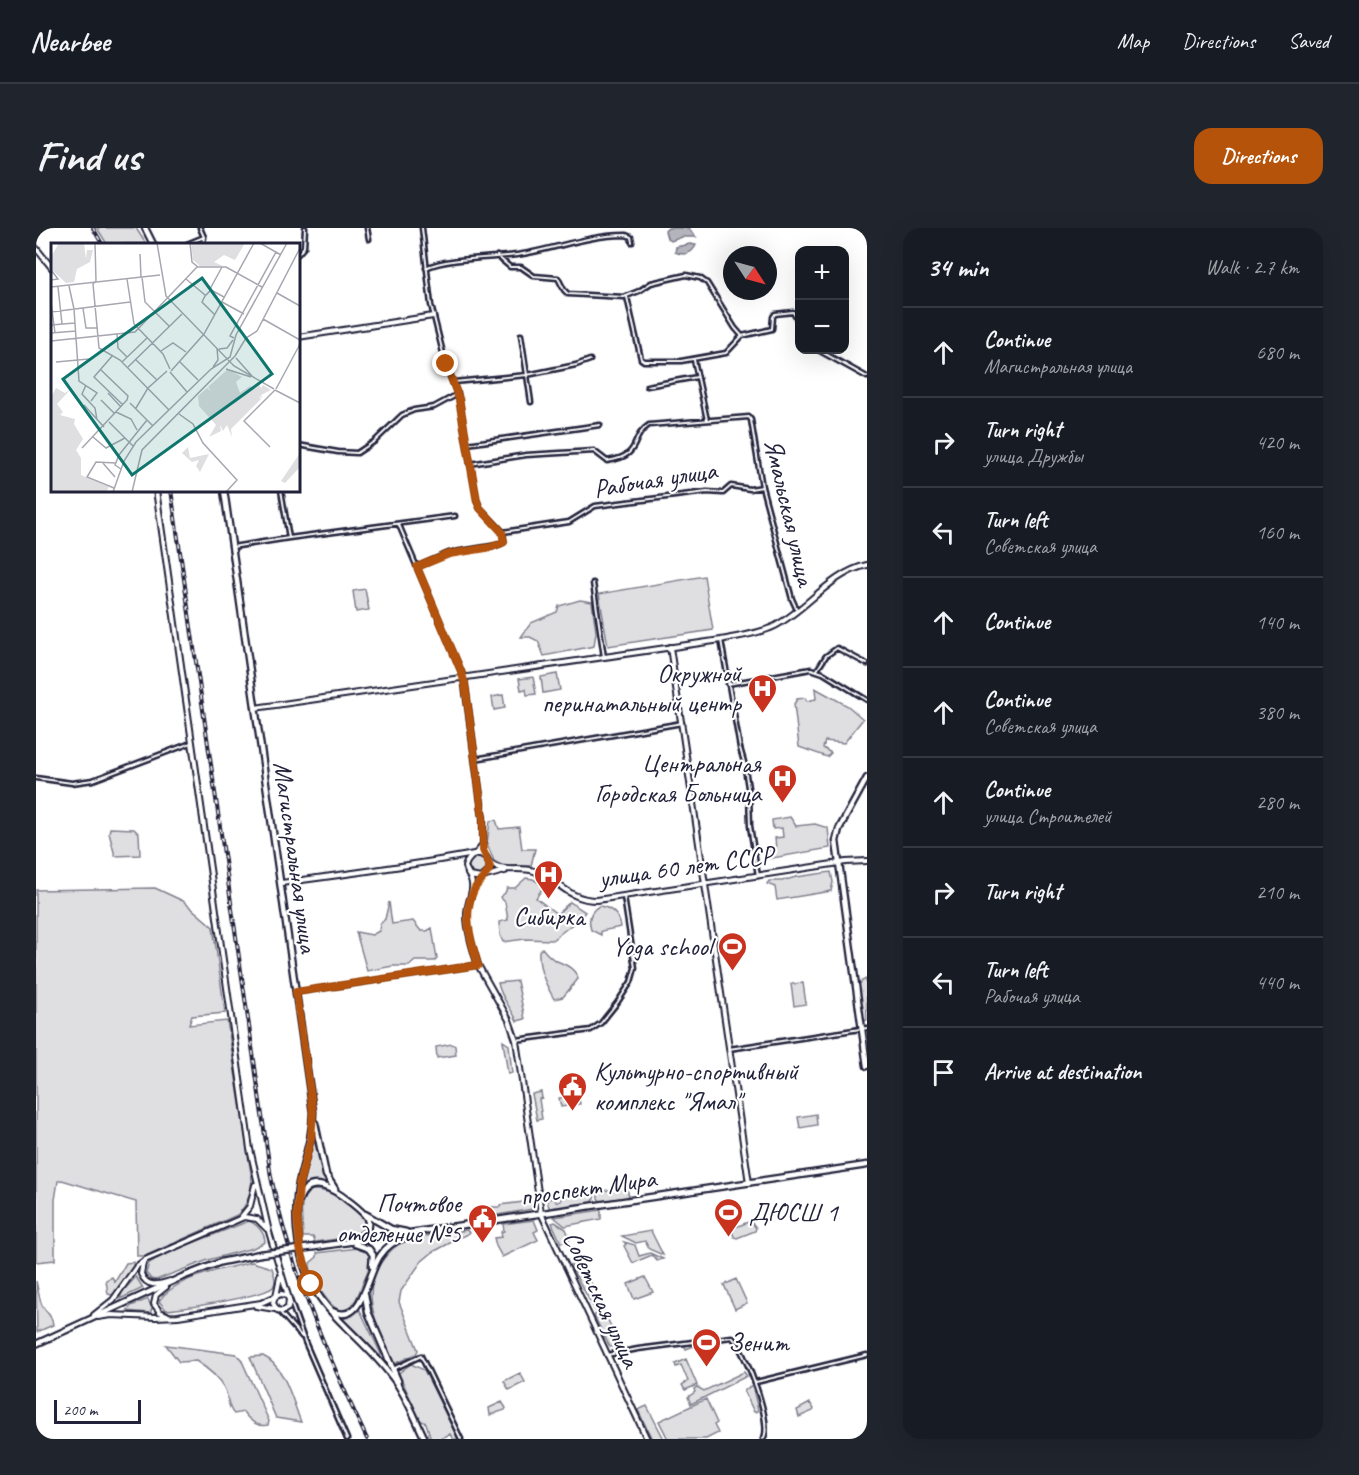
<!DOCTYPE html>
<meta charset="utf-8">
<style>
body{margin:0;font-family:Caveat,sans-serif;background:#20242c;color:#f1f3f6}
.controls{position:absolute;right:18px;top:18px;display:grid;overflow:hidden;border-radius:12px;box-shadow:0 6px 24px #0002}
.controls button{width:54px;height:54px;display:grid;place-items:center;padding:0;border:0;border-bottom:2px solid #363941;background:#171b24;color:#f1f3f6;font:30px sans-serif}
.compass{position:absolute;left:687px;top:18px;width:54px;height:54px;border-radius:50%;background:#171b24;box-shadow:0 6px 24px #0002;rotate:126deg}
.scale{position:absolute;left:18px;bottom:15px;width:87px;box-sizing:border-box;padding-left:6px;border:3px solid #22223b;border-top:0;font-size:16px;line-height:21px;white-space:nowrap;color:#22223b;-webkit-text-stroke:4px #fff;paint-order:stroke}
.stop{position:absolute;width:18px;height:18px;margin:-14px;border:4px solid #b45309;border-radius:50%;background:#fff}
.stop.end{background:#b45309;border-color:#fff;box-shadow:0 2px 6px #0008}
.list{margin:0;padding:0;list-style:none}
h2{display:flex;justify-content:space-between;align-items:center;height:78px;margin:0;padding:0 24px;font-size:26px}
h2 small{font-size:20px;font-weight:400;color:#9ea1a6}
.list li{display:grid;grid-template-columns:39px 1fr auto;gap:18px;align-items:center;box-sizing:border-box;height:90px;padding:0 24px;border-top:2px solid #363941}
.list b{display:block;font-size:22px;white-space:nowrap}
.list p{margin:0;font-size:20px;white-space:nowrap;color:#9ea1a6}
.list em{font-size:20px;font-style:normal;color:#9ea1a6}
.icon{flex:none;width:33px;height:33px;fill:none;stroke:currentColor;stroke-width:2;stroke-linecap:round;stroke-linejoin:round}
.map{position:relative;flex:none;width:831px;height:1211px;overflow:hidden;border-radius:18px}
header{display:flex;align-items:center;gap:36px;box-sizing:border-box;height:84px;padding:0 30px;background:#171b24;border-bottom:2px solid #363941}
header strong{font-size:28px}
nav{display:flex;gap:33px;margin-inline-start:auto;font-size:21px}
.intro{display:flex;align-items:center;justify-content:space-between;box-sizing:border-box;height:144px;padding:0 36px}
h1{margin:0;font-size:42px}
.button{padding:15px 27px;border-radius:18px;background:#b45309;color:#fff;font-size:21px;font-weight:700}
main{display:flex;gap:36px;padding:0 36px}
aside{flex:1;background:#171b24;border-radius:18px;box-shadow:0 6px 24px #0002}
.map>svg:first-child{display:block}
</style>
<header>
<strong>Nearbee</strong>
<nav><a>Map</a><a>Directions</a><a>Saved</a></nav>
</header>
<div class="intro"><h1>Find us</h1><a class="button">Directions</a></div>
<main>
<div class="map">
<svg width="831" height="1211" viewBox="0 0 831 1211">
<rect width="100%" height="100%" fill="#fff"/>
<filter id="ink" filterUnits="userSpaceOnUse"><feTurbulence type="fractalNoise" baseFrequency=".0167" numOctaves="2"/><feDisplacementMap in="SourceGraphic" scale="12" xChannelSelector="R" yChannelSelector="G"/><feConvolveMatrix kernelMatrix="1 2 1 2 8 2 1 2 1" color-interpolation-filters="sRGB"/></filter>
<g filter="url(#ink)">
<path fill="#dfdfe2" stroke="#80808e" stroke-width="1.5" d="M61 0H100L110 16H71Z
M668 348 677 402 572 418 563 366Z
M329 361 333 382 320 384 317 363Z
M544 372 556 374 560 404 558 418 508 428 502 413 494 409H485L495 395 521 384 523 378Z
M521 446 524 462 507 465 505 449Z
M497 449 500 466 491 467 490 461 485 462 483 451Z
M779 460 812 478 827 491 808 515 789 513 787 520 795 525 791 529 763 519 758 476 761 471 769 470 771 473 780 471Z
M467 467 469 480 458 482 456 469Z
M754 589 760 598 779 596 792 600 794 620 731 631 730 623 740 621 739 610 747 609 746 600 737 601 736 592Z
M460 592 463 601 483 599 486 621H499L495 638H467L458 633 451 616 454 593Z
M74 600 98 601 103 606 104 627 79 628 73 605Z
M433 638a9 9 0 1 1 18 0a9 9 0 1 1-18 0Z
M795 644 797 654 795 663 741 672 739 659 731 656 733 653H746L760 649Z
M490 650 497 651 508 658 500 670 521 686 534 674 549 684 543 691 516 712 489 711 467 714 464 707 463 694 472 692 469 674 464 669 469 665 471 660H479Z
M119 660 147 673 177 699 189 785 156 788 153 797 191 793 216 952C214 966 212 977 201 987L109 1028H101L100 974 26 952 22 953 19 972V1032L0 1034V662Z
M353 674 356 696 377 693 385 703H391L396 700 401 731 399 733H379L373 738H357L331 743 320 704 336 707 343 703 344 696 349 691Z
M563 678C575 679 583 687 585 699L565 703V707L555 702C552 692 554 683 563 678Z
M506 720C510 725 515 731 521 733 530 737 539 740 542 751L527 769 518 771C509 755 502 741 503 723Z
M830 751 831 792 828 793 822 758 826 753Z
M481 753 489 791 481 793C475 779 465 771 462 755Z
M767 755 770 776 758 778 755 756Z
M467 813 473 817 476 845 472 846Z
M416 816 419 818 420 827 401 830 400 819Z
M505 864 506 870 503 871 506 891 501 892 496 866Z
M542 867 544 876 525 879 523 870Z
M780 886 781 897 764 900 762 889Z
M278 912 290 955 279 954 266 958Z
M591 960 593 969 564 973 562 970V966L565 963Z
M276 962C296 961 316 976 328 992L326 1005 317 1009 279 1014 277 1009H267C267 993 260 971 276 962Z
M556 964 559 967 557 974 513 980 511 971 519 970 520 974 525 973V969Z
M495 973 496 981 456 988 454 979H464V977Z
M565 982V991L529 998 518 989Z
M498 992 502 1002 498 1004 502 1012 466 1029 460 1018 458 1010 466 1009 465 1004 468 1003 467 996Z
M213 993C221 996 229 1005 229 1014L217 1020 172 1032 120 1052 115 1051 110 1045 113 1035 133 1024Z
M715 993 720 1000 719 1003 701 1010 698 1009 696 1002 697 1000Z
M519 994 530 1001 534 1011 525 1015 516 995Z
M431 1002 433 1005 397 1024 385 1034 365 1063 363 1074 382 1122 380 1126 360 1135 357 1134C343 1101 322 1066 346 1033 352 1024 361 1016 371 1013 389 1006 412 1005 431 1002Z
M615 1003 627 1027 613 1021 609 1013 600 1015 586 1008Z
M588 1014 599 1017 603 1028 614 1025 627 1031 621 1033 616 1027 597 1035 588 1018 590 1016Z
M322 1020C326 1021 332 1022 334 1027 337 1034 330 1047 327 1054 320 1076 309 1097 289 1069 282 1060 274 1047 274 1035L281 1029V1025Z
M540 1023 564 1074 559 1082 535 1039 537 1024Z
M97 1034V1038L78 1065 75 1067 72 1066 70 1052 76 1049 79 1054 90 1035Z
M216 1034 236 1040C238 1046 241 1053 237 1059 230 1068 145 1081 130 1082L123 1073C139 1049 190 1040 216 1034Z
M100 1049 107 1060 84 1071 86 1064Z
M609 1049 617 1064 598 1071 592 1056Z
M700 1051 711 1075 699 1081 688 1057Z
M0 1053C2 1061 3 1072 7 1079 12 1086 16 1088 17 1097L1 1104Z
M112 1071 116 1081 114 1085 91 1083 95 1078Z
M566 1079 584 1118 574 1119 558 1088Z
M324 1082 345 1126 344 1129 307 1091 316 1088Z
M687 1111 688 1112 671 1120 669 1118 661 1122 658 1118 650 1121 648 1117Z
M130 1117 200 1126 205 1131 233 1193 232 1197C221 1200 213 1192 207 1184L198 1186C191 1180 193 1168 188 1160 182 1148 171 1140 160 1133L143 1134Z
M227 1128C249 1138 256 1172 265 1194L240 1190 214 1129Z
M650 1131 661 1157 649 1162 646 1157 652 1153 645 1137 640 1139 639 1136Z
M375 1136 388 1142 422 1211H417L414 1206 404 1211H395L390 1195 384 1192 363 1146 364 1144Z
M708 1144 711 1148 655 1176 652 1169 659 1164 658 1161 661 1159 668 1163Z
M484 1145 489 1154 473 1162 468 1153Z
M716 1157 722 1182 720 1184H718L708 1163Z
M670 1171 681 1195 678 1197 682 1205 670 1211H632L623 1193Z
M466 1174 470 1180 469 1182 454 1187 453 1180Z
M774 1175 778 1181 777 1183 763 1189 761 1182Z
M611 1178 628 1211H616L602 1182Z"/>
<path fill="#b4b4bc" stroke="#7a7a88" stroke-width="1.5" d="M632 0H654L653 1 660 9H646L635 13 631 10 629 3Z
M654 16 660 17C656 26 648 28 639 24L640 19Z"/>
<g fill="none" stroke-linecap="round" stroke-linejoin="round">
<defs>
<path id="street" d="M164 0 168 9 167 16
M331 0 333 11
M386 0 395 77 410 137 423 171 441 273 444 280 467 304 533 294 559 278 671 264 687 265 695 258 714 261 726 259
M151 16 168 9
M262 26 268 19 269 0
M461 28 474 39H485L498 48 522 50 528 62 532 66 588 69 603 63 615 55 650 47 664 50 671 55 699 100 706 108
M390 40C409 30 459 30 481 27 520 21 551 7 590 7L595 9 596 14
M591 69 605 131 608 133H645L690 125 706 108
M485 107 495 174
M706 108 736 101 737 89 739 86 757 84 764 97
M782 122 831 149
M658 132 671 192
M418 154 491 147 540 137 554 132
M611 158 661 149
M431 216 564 197
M262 217 302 224 321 225 339 213 366 187 378 182 398 179 422 166
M434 236 490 227 558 223 571 233C608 227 592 211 613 197L713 189 715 192 726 259 756 371 761 382
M245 262 253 310
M363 297 428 450
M196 319 253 310 419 288
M381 339 413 325 462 317 468 314 467 304
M557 355 568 429
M685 412 704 520 708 534 713 566 714 598 722 648
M781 442 790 428 801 420 831 436
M692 456 775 441 787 445 831 472
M439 531 646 495
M0 550 36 555 57 552 155 515
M261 764 442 737
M480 812 555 802 565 795 581 775 595 754 599 740 588 669
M693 821 831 800
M254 1072 269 1114 311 1211
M242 1082 266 1109
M571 1127 602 1121 696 1109C709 1122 738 1197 727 1211
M357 1141 385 1128 425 1211
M720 1154 831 1127"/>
<path id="secondary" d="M0 20 16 40
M262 109 397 88
M120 262 214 921 233 1004 253 1071
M634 419 713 955
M428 450 447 590V615
M219 480 685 412C703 408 723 406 739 398 771 381 795 345 831 337
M453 634C464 646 483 638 498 643 523 651 531 672 561 672L810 634 831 633
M432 646C442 659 431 672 431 686 431 703 437 721 442 737L473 792 480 812 505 985 611 1211
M450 648 469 643
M245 655C309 646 374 638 438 626H444L450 629 454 636 453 644 445 650 434 648 429 639C432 626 444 627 447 615
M206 988 214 978 219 957
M107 1035 105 1046C111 1060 122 1057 134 1053
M130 1059 120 1067 118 1076 124 1084 131 1087
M240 1068 244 1049
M220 1078 239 1081
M58 1087 77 1072 101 1038 109 1032 208 989 221 991 231 1001
M62 1089 75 1087 120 1089 142 1088 225 1075 245 1066 250 1067 253 1071 252 1080 247 1083 241 1082 237 1075 239 1069"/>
<path id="primary" d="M109 0 117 16
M188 262 277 884C277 909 268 931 263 955 260 970 260 986 261 1001 268 1082 315 1093 357 1150 371 1168 379 1191 389 1211
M831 550 803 601 800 613 831 838
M279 895 290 947 299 961
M263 972C273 944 299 962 314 974 319 978 327 984 331 990 333 995 332 1000 330 1004L319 1012
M329 986 355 1001 370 1004
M319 1016 333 1021 337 1027 336 1038
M279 1019 831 937
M329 1066 332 1084 362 1153
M296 1083C327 1099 331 1046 344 1028 350 1019 359 1012 370 1009
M0 1116 146 1049 185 1034 224 1026"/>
</defs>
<use href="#street" stroke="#22223b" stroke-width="7"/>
<use href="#secondary" stroke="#22223b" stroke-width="8"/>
<use href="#primary" stroke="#22223b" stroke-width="9"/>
<use href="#street" stroke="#fff" stroke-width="2"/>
<use href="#secondary" stroke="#fff" stroke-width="4"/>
<use href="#primary" stroke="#fff" stroke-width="4.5"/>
<defs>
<path id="rail" d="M57 0 66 16
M135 262 235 949C255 1044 290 1124 331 1211"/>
</defs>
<use href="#rail" stroke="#22223b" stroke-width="4"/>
<use href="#rail" stroke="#fff" stroke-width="1.5" stroke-dasharray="4.5" stroke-linecap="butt"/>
<defs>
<path id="primary-bridge" d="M224 1026 279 1019"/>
</defs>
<use href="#primary-bridge" stroke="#22223b" stroke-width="9" stroke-linecap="butt"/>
<use href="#primary-bridge" stroke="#fff" stroke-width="4.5"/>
</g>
</g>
<g fill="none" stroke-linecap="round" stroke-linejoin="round" filter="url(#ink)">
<path stroke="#b45309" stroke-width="8" d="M275 1056 264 1020 261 987 263 956 275 911 277 884 260 764 442 737C435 713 426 686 438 662 442 653 452 648 454 639L447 622V590L429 456 425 443 381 339 413 326 456 319 468 314 466 304 444 280 441 273 423 171 410 136"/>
</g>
<defs>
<symbol id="hospital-pin" viewBox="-11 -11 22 30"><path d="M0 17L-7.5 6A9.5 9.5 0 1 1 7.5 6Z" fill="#c8321e" stroke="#fff"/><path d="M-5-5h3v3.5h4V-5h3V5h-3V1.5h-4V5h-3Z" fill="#fff"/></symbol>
<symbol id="stadium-pin" viewBox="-11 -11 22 30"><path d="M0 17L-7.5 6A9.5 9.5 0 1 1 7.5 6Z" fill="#c8321e" stroke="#fff"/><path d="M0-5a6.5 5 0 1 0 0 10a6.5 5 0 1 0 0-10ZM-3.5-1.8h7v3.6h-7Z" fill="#fff"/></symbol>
<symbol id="civic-pin" viewBox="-11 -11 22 30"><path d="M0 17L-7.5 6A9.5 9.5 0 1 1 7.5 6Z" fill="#c8321e" stroke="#fff"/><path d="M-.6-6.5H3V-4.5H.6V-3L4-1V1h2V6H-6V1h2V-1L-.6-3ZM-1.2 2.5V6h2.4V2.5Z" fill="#fff"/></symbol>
</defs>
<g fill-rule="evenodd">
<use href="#hospital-pin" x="710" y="444" width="33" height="45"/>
<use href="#hospital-pin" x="730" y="534" width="33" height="45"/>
<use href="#hospital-pin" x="496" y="630" width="33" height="45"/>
<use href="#stadium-pin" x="680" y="702" width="33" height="45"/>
<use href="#civic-pin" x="520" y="842" width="33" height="45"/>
<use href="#stadium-pin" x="676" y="968" width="33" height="45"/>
<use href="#civic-pin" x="430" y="974" width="33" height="45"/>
<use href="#stadium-pin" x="654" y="1098" width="33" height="45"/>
</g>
<g text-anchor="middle" stroke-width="4.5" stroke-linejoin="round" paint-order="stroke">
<g font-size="26" fill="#22223b" stroke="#fff">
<text transform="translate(619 251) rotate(-9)" y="9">Рабочая улица</text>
<text transform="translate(754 284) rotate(77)" y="9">Ямальская улица</text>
<text transform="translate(260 629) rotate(82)" y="9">Магистральная улица</text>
<text transform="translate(650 638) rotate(-8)" y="9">улица 60 лет СССР</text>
<text transform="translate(552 959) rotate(-8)" y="9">проспект Мира</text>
<text transform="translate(566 1071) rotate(65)" y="9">Советская улица</text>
</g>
<g font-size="26" fill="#22223b" stroke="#fff" text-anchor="end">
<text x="705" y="454">Окружной<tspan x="705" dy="30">перинатальный центр</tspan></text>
<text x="725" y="544">Центральная<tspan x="725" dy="30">Городская Больница</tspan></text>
<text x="513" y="697" text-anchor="middle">Сибирка</text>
<text x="676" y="727">Yoga school</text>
<text x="558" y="852" text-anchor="start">Культурно-спортивный<tspan x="558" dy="30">комплекс "Ямал"</tspan></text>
<text x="425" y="984">Почтовое<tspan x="425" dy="30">отделение №5</tspan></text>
<text x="713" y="993" text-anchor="start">ДЮСШ 1</text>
<text x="692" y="1123" text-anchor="start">Зенит</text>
</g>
</g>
<g transform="translate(15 15)">
<rect width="249" height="249" fill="#fff"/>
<path d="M8 0H33L35 16 36 7H42L39 19 26 26 23 39 15 40 0 26V14ZM140 0H194L184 17 173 12 163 19 172 23H149L142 17ZM177 126 191 134 185 139 189 150 199 143 202 146 207 138 210 145 212 142 220 147 210 152 212 155 208 153 210 156 180 186 181 194 176 182 172 188 169 182 170 188 158 194 165 182 148 163 147 153 156 145 160 148 157 144ZM5 145 14 150 20 146 6 161 12 169 9 172 24 176 23 181 32 196 25 207 30 215V232L58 244 55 249H0V154ZM137 204 139 215 158 211 149 229 145 223 148 217 141 219 131 210ZM249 210V224L234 240 230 238Z" fill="#dfdfe2"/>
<path fill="none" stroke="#a7a7b1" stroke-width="1.5" d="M44 0 45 38M106 0 115 53 183 123 223 146M139 0 141 19 147 24M209 0 230 12M89 11 90 34M0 27 7 36 0 37M91 34 94 59 118 83M76 36 83 81 112 111 119 126M135 36 154 52M45 38 42 41 48 105 69 117 118 167M18 43 23 66M0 44 109 32M7 44 11 81M159 46 171 24M226 50 249 63M0 59 4 90M171 59 193 71M32 65 35 85H47M23 66 28 138 46 150 40 158M0 69 79 59M164 72 151 59 154 53 160 47 173 54M212 76 249 97M0 82 24 80M0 90 25 88M66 91 67 105 76 114M183 95 179 93 225 9M0 98 84 89 146 24H175L211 44M168 106 176 105 182 97M110 108 122 100 135 109M62 112 43 134 72 162M184 113 195 95 206 88 249 5M185 115 201 133M84 116 106 137M5 119 38 116M71 119 96 95M129 119 147 137M77 124 131 71M162 124 167 117 166 105M175 126 200 134M120 128 153 91 203 0M119 129 136 149M35 142 31 151 44 165 46 177M225 146 249 101M224 147 249 160M57 150 70 164M50 157 64 171M79 160 102 183M33 162 53 184M85 165 97 145 116 128M65 169 80 176 86 187M128 171 142 181 152 200 186 237 175 249M58 179 82 203M42 194 55 205 74 195M219 204 193 178 224 147M31 205 76 157 77 153 50 127M51 219 64 234M70 226 64 222 68 212 96 177M63 245 36 234 45 219 65 220M62 249 73 218 85 199 160 126 179 114 185 92 236 0M81 249 91 207 184 113"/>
<path fill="#0f766e" fill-opacity="0.15" stroke="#0f766e" stroke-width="3" d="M151 35 221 131 81 232 12 136Z"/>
<rect width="249" height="249" fill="none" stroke="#22223b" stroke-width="3"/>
</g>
</svg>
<div class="controls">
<button>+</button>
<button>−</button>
</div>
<svg class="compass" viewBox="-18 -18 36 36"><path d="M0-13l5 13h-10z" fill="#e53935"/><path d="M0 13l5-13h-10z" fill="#9ea1a6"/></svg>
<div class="scale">200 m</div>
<div class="stop" style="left:275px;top:1056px"></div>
<div class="stop end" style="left:410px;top:136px"></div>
</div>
<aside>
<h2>34 min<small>Walk · 2.7 km</small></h2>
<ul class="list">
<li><svg class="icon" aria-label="ahead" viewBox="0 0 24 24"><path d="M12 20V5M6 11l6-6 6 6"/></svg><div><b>Continue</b><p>Магистральная улица</p></div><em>680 m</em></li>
<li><svg class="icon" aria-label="right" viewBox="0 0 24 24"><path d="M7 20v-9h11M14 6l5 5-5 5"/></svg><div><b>Turn right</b><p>улица Дружбы</p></div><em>420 m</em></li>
<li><svg class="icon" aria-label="left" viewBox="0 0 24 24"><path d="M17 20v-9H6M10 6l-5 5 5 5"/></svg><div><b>Turn left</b><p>Советская улица</p></div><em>160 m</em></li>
<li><svg class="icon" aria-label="ahead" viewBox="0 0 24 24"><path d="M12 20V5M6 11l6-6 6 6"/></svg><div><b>Continue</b></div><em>140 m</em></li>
<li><svg class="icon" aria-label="ahead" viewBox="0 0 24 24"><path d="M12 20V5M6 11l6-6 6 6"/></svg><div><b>Continue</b><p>Советская улица</p></div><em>380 m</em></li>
<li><svg class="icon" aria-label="ahead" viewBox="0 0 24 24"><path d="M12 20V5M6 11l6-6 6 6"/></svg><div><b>Continue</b><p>улица Строителей</p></div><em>280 m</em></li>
<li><svg class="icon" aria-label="right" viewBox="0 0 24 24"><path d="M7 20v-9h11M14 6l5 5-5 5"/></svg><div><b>Turn right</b></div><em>210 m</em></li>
<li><svg class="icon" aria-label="left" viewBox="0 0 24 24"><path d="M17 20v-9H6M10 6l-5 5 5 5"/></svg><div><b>Turn left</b><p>Рабочая улица</p></div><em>440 m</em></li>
<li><svg class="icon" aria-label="arrive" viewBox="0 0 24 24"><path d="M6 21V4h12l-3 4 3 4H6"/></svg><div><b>Arrive at destination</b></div></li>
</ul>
</aside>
</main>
